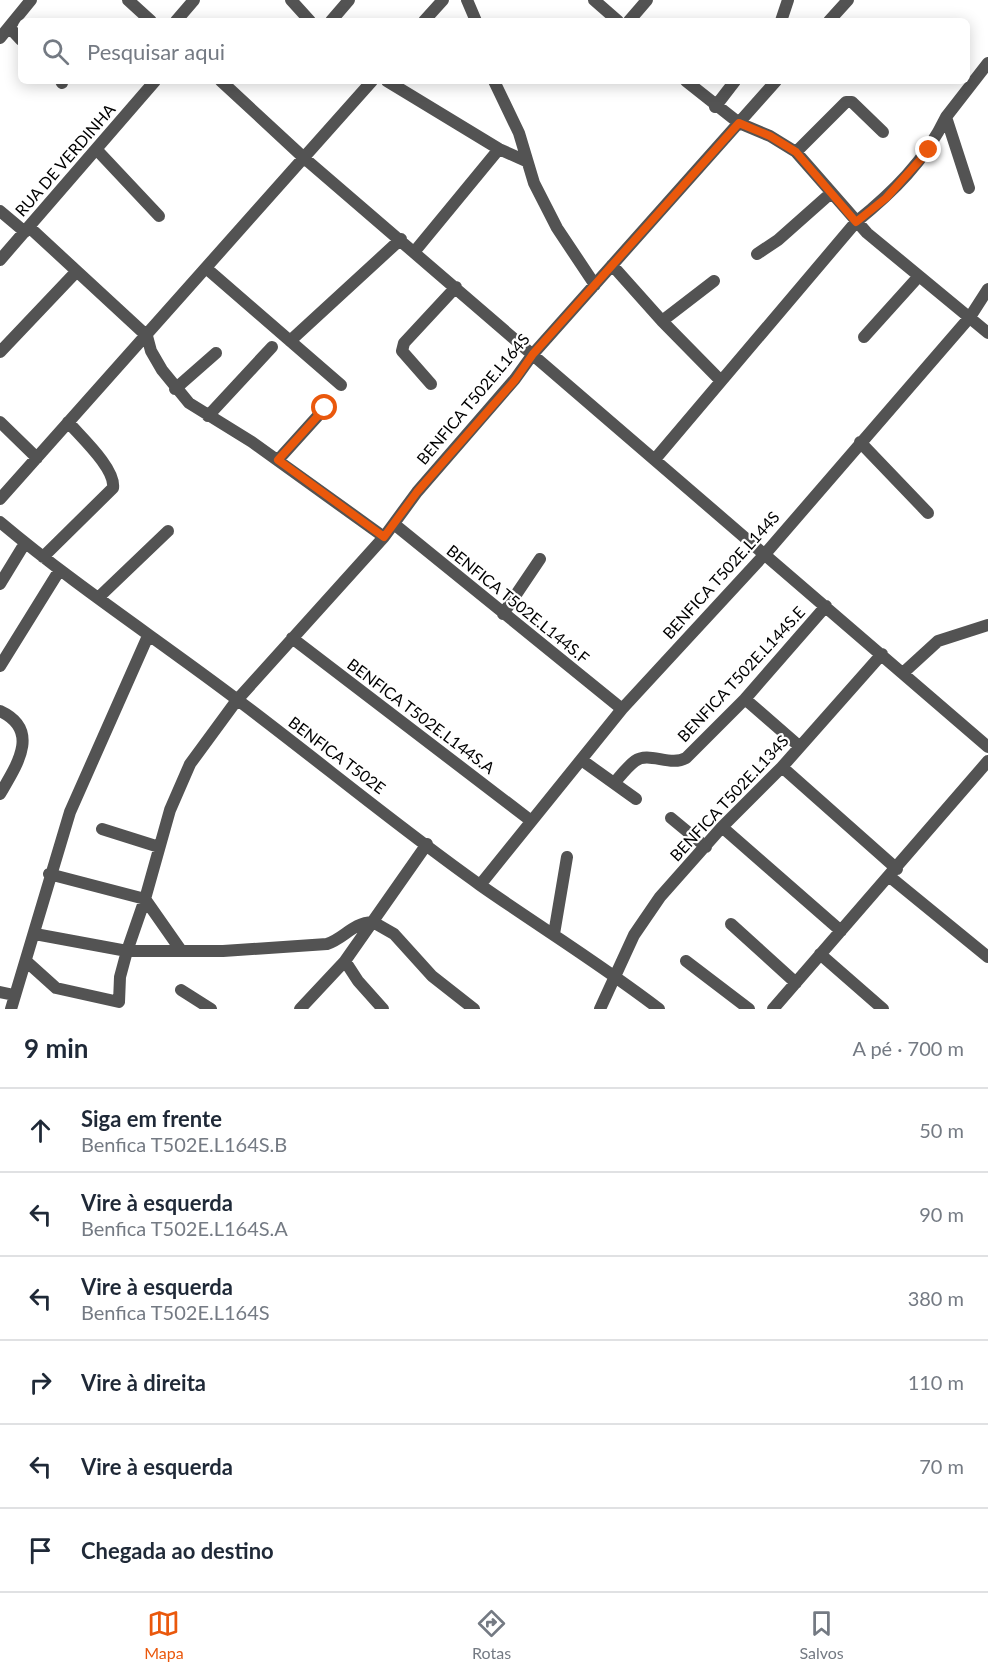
<!DOCTYPE html>
<html lang="pt">
<meta charset="utf-8">
<style>
body{margin:0;font-family:Lato,sans-serif;background:#f6f6f7;color:#1f2937}
.stop{position:absolute;width:18px;height:18px;margin:-14px;border:4px solid #ea580c;border-radius:50%;background:#fff}
.stop.end{background:#ea580c;border-color:#fff;box-shadow:0 2px 6px #0008}
.list{margin:0;padding:0;list-style:none}
h2{display:flex;justify-content:space-between;align-items:center;height:78px;margin:0;padding:0 24px;font-size:26px}
h2 small{font-size:20px;font-weight:400;color:#747a83}
.list li{display:grid;grid-template-columns:39px 1fr auto;gap:18px;align-items:center;box-sizing:border-box;height:84px;padding:0 24px;border-top:2px solid #e0e1e3}
.list b{display:block;font-size:22px;white-space:nowrap}
.list p{margin:0;font-size:20px;white-space:nowrap;color:#747a83}
.list em{font-size:20px;font-style:normal;color:#747a83}
.icon{flex:none;width:33px;height:33px;fill:none;stroke:currentColor;stroke-width:2;stroke-linecap:round;stroke-linejoin:round}
.map{position:relative;flex:none;width:988px;height:1009px;overflow:hidden}
.search{position:absolute;background:#fff;box-shadow:0 3px 15px #0003;left:18px;right:18px;top:18px;height:66px;display:flex;align-items:center;gap:15px;box-sizing:border-box;padding:0 21px;border-radius:9px;color:#747a83;font-size:22px}
.sheet{height:582px;background:#fff}
nav{display:flex;justify-content:space-around;align-items:center;box-sizing:border-box;height:84px;border-top:2px solid #e0e1e3;background:#fff;font-size:16px;color:#747a83}
nav a{display:grid;justify-items:center;gap:3px}
nav .on{color:#ea580c}
.map>svg:first-child{display:block}
</style>
<div class="map">
<svg width="988" height="1009" viewBox="0 0 988 1009">
<rect width="100%" height="100%" fill="#fff"/>
<g fill="none" stroke-linecap="round" stroke-linejoin="round">
<path stroke="#535353" stroke-width="12" d="M128 0 151 21
M291 0 310 21
M467 0 476 21
M594 0 618 21
M176 21 194 0
M331 21 349 0
M424 21 443 0
M629 21 647 0
M781 21 788 0
M829 21 848 0
M9 27 21 40
M0 38 31 0
M61 81 62 83
M221 81 303 157 988 747
M387 81 499 149 526 161
M494 81 519 133 534 183 557 228 595 285
M686 81 739 123 770 136 796 152 867 233 988 333
M715 107 735 81
M96 149 159 216
M796 152 846 102H852L883 132
M969 188 946 117 988 63
M0 211 25 232
M29 227 147 336 151 351 162 370 189 403 252 442 384 537
M415 251 499 149
M757 254 778 240 831 193
M0 260 155 81
M612 265 662 321
M206 268 341 385
M714 281 662 321 721 381
M864 337 919 276
M290 341 401 239
M0 352 76 272
M431 384 402 351 404 343 456 287
M175 389 216 353
M208 416 272 347
M0 422 37 458
M860 442 928 513
M656 458 856 222C893 192 925 161 946 117
M278 460 325 408
M0 499 372 81
M0 522C76 586 160 641 239 701 320 762 398 827 480 885 540 927 602 965 659 1009
M394 524 622 709
M43 557 113 488C116 469 81 437 68 422
M0 584 25 543
M99 597 168 531
M503 614 540 559
M292 638 530 820
M0 666 59 571
M903 673 938 641 988 625
M745 699 799 746
M0 711C41 730 17 765 0 794
M583 761 636 799
M782 767 897 869
M615 782C621 775 628 766 635 761 649 751 670 767 686 758L745 699 826 606
M671 818 706 847
M722 827 841 931
M102 829 159 847
M49 874 145 899 180 949
M890 877 988 957
M480 885 622 709 765 554 970 317 988 289
M731 924 796 983
M35 934 127 951H223L327 944C345 938 352 923 373 922L394 934 432 976 474 1009
M554 934 567 857
M820 954 883 1009
M26 961 56 988 119 1002 120 977 127 951 145 899 170 810 190 764 237 700 384 537 417 492 515 379 533 354 776 81
M686 961 749 1009
M181 990 211 1009
M0 992 14 995
M11 1009 70 812 148 636
M300 1009 345 961
M383 1009 358 981 345 961 427 844
M600 1009 634 935 660 897 722 827 782 767 882 654
M773 1009 988 761"/>
</g>
<g fill="none" stroke-linecap="round" stroke-linejoin="round">
<path stroke="#ea580c" stroke-width="8" d="M325 408 278 460 384 537 417 492 515 380 533 354 739 123 770 136 796 152 856 222 886 198 929 150"/>
</g>
<g text-anchor="middle" stroke-width="4.5" stroke-linejoin="round" paint-order="stroke">
<g font-size="16" fill="#000" stroke="#fff">
<text transform="translate(65 160) rotate(-49)" y="6">RUA DE VERDINHA</text>
<text transform="translate(473 399) rotate(-50)" y="6">BENFICA T502E.L164S</text>
<text transform="translate(721 575) rotate(-48)" y="6">BENFICA T502E.L144S</text>
<text transform="translate(518 604) rotate(39)" y="6">BENFICA T502E.L144S.F</text>
<text transform="translate(741 674) rotate(-47)" y="6">BENFICA T502E.L144S.E</text>
<text transform="translate(421 716) rotate(37)" y="6">BENFICA T502E.L144S.A</text>
<text transform="translate(337 755) rotate(37)" y="6">BENFICA T502E</text>
<text transform="translate(729 798) rotate(-47)" y="6">BENFICA T502E.L134S</text>
</g>
</g>
</svg>
<div class="stop" style="left:325px;top:408px"></div>
<div class="stop end" style="left:929px;top:150px"></div>
<div class="search"><svg class="icon" aria-label="search" viewBox="0 0 24 24"><circle cx="10" cy="10" r="6"/><path d="M15 15l6 6"/></svg>Pesquisar aqui</div>
</div>
<section class="sheet">
<h2>9 min<small>A pé · 700 m</small></h2>
<ul class="list">
<li><svg class="icon" aria-label="ahead" viewBox="0 0 24 24"><path d="M12 20V5M6 11l6-6 6 6"/></svg><div><b>Siga em frente</b><p>Benfica T502E.L164S.B</p></div><em>50 m</em></li>
<li><svg class="icon" aria-label="left" viewBox="0 0 24 24"><path d="M17 20v-9H6M10 6l-5 5 5 5"/></svg><div><b>Vire à esquerda</b><p>Benfica T502E.L164S.A</p></div><em>90 m</em></li>
<li><svg class="icon" aria-label="left" viewBox="0 0 24 24"><path d="M17 20v-9H6M10 6l-5 5 5 5"/></svg><div><b>Vire à esquerda</b><p>Benfica T502E.L164S</p></div><em>380 m</em></li>
<li><svg class="icon" aria-label="right" viewBox="0 0 24 24"><path d="M7 20v-9h11M14 6l5 5-5 5"/></svg><div><b>Vire à direita</b></div><em>110 m</em></li>
<li><svg class="icon" aria-label="left" viewBox="0 0 24 24"><path d="M17 20v-9H6M10 6l-5 5 5 5"/></svg><div><b>Vire à esquerda</b></div><em>70 m</em></li>
<li><svg class="icon" aria-label="arrive" viewBox="0 0 24 24"><path d="M6 21V4h12l-3 4 3 4H6"/></svg><div><b>Chegada ao destino</b></div></li>
</ul>
</section>
<nav>
<a class="on"><svg class="icon" aria-label="map" viewBox="0 0 24 24"><path d="M3 6l6-2 6 2 6-2v14l-6 2-6-2-6 2zM9 4v14M15 6v14"/></svg>Mapa</a>
<a><svg class="icon" aria-label="directions" viewBox="0 0 24 24"><path d="M12 3l9 9-9 9-9-9zM9 14v-3h6M13 9l2 2-2 2"/></svg>Rotas</a>
<a><svg class="icon" aria-label="saved" viewBox="0 0 24 24"><path d="M7 4h10v16l-5-4-5 4z"/></svg>Salvos</a>
</nav>
